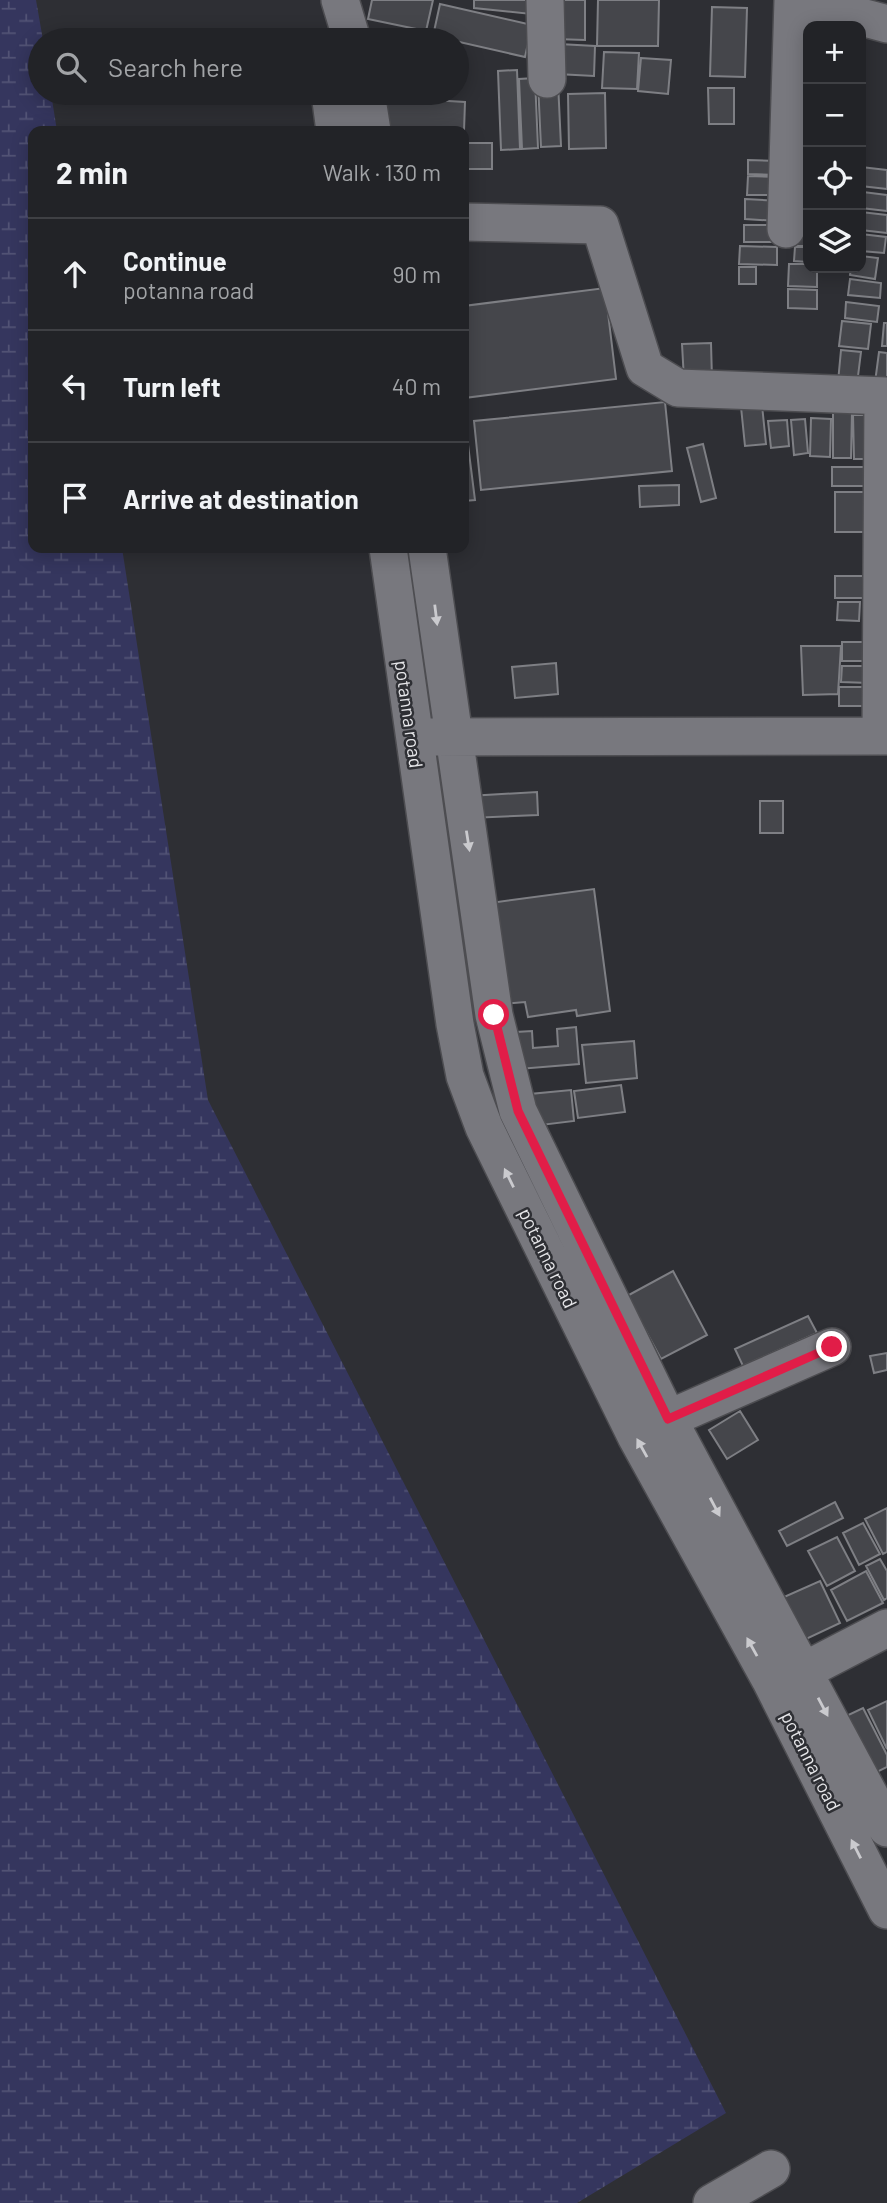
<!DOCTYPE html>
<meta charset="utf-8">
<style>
body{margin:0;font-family:Barlow,sans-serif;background:#2e2f33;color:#f1f3f6}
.controls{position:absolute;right:21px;top:21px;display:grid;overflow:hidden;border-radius:14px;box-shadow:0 4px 18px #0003}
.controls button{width:63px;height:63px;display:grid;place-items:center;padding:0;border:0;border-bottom:2px solid #3f4044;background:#222327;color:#f1f3f6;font:35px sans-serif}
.stop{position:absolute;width:21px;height:21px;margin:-16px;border:5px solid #e11d48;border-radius:50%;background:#fff}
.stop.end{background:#e11d48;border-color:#fff;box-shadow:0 2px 7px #0008}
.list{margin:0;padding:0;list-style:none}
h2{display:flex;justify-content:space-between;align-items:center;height:91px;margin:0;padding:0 28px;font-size:30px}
h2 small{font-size:23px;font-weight:400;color:#a2a4a7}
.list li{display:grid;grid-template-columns:46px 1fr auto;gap:21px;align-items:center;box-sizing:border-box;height:112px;padding:0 28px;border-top:2px solid #3f4044}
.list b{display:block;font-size:26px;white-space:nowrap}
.list p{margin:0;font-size:23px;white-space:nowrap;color:#a2a4a7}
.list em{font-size:23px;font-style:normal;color:#a2a4a7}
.icon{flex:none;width:38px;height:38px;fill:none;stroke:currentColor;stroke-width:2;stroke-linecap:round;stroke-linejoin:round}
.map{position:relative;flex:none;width:887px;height:2203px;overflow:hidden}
.search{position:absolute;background:#222327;box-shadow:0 4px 18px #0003;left:28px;top:28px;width:441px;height:77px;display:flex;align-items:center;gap:18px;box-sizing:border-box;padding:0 24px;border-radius:38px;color:#a2a4a7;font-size:26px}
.panel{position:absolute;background:#222327;box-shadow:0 4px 18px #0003;left:28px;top:126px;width:441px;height:427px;border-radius:14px}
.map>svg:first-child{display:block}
</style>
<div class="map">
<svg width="887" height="2203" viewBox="0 0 887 2203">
<defs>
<pattern id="wetland-marsh" width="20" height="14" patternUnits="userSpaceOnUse" patternTransform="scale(1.75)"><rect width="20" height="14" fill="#35365e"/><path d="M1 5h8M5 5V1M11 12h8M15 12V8" fill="none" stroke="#525375"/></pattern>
</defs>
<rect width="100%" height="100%" fill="#2e2f34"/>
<path fill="url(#wetland-marsh)" d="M0 0H36L43 40 40 93H51L57 131H33V548H122L208 1100 726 2113 577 2203H0Z"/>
<path fill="#45464b" stroke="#7e7f84" stroke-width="2" d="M372 0H433L426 31 368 19Z
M474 0H532L531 14 474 8Z
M555 0H585V40L555 39Z
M598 0H659L658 46H597Z
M440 4 532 25 525 57 433 36Z
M712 7 747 8 745 77 710 76Z
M559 44 595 46 594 76 557 74Z
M604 52 639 53 637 89 602 88Z
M641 58 671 60 668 94 638 91Z
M517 70 520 149 501 150 498 71Z
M535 78 538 148 522 149 519 79Z
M558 82 561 146 541 147 538 83Z
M708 88H734V124H709Z
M381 93H448L447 96Z
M605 93 606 148 569 149 568 94Z
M380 97 465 102 464 131H379Z
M464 143H492V169H464Z
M748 160 778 161V175L748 174Z
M861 167 887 170V189L861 186Z
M748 176 779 177V195H747Z
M802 180H808V200H803Z
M863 192 887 195V211L861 208Z
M745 199 779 201 778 221 745 219Z
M861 212 887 215V233L861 230Z
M795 224H808V246H795Z
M744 225H776V242H744Z
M861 234 886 237 884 253 861 251Z
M740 246 777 247V265L739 264Z
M795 247H808V262L794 261Z
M861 256 878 258 875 279 850 275 851 268H861Z
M789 264H808V268H817V287L788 286Z
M739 267H756V284H739Z
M850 279 881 283 880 298 848 295Z
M605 288 616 379 464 398V306Z
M788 289 817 290V309L788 308Z
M846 302 879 306 877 322 845 318Z
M842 321 871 324 868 349 839 346Z
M884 323H887V346H882Z
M711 343 712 379 684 380 682 344Z
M841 350 861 352 857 384 838 382Z
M879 352 887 353V392L874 390Z
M665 402 672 471 481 490 474 421Z
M762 405 766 444 745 446 741 407Z
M833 412H852L851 458H833Z
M853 415H874L875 459H854Z
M811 418 831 419 830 457 810 456Z
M805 419 808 453 794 455 791 420Z
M787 420 789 446 771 448 768 421Z
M466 429 475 500 464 501V430Z
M703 444 716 498 701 502 687 448Z
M832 467H867V486H832Z
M679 485V505L640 507 639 486Z
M835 492H871V532H835Z
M835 576H870V598H835Z
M838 602H860L859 621 837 620Z
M842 642H870V661H842Z
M801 646H841L838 694 803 695Z
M556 663 558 694 515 698 512 667Z
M842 666H870L869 683 841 682Z
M839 687H868V706H839Z
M537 792 538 815 470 818 469 796Z
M760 801H783V833H760Z
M594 889 610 1011 577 1016 576 1010 528 1017 525 1002 504 1004 490 903Z
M576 1027 579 1064 519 1069 516 1032 532 1031 533 1048 558 1046 557 1029Z
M634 1041 637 1078 586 1083 582 1045Z
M621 1085 625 1112 578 1118 574 1091Z
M571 1090 574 1121 533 1126 530 1094Z
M673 1271 707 1335 661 1359 627 1296Z
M808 1316 817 1333 743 1366 735 1349Z
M887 1353V1370L874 1373 870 1356Z
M740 1411 758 1440 727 1459 709 1430Z
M835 1502 843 1518 787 1546 779 1531Z
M887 1508V1552L883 1554 865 1519Z
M863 1523 880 1554 859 1565 843 1533Z
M837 1537 855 1571 827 1586 808 1551Z
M880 1559 887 1571V1598L884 1600 866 1566Z
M866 1571 883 1603 847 1621 831 1590Z
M820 1581 840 1623 804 1640 784 1597Z
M887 1701V1749L868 1710Z
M863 1708 887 1755V1767L871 1775 842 1718Z"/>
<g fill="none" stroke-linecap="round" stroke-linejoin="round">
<defs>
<path id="street" d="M340 0 352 40
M545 0 547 79
M798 0 887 24
M330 93 335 131
M366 93 372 131
M464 222 600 225 645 368 678 388 887 396
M786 229 793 0
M388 548 455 1024 465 1076 484 1127 636 1436 770 1679 887 1910
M427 548 494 1015 518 1111 668 1419 887 1828
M881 735 883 396
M430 737 887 736
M668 1419 832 1347
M804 1671 887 1628
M712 2203 771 2169"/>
</defs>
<use href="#street" stroke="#4d4d51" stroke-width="40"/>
<use href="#street" stroke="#78787e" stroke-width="37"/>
</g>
<defs><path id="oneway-solid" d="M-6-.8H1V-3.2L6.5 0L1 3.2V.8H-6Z" transform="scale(1.75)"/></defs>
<g fill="#cacace">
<use href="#oneway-solid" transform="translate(436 615) rotate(83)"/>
<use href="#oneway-solid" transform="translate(468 841) rotate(81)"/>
<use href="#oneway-solid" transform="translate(509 1178) rotate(-116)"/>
<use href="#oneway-solid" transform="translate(642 1448) rotate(-119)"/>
<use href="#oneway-solid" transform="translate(715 1507) rotate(62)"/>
<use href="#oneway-solid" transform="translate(752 1647) rotate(-119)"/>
<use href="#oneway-solid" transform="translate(823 1707) rotate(62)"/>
<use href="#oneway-solid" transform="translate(856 1849) rotate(-117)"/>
</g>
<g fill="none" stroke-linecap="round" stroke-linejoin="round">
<path stroke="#e11d48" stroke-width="9" d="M494 1015 518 1111 668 1419 832 1347"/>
</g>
<g text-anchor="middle" stroke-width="5" stroke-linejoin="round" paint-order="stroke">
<g font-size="19" fill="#e6e6e9" stroke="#2e2f34">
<text transform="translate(409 714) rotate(82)" y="7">potanna road</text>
<text transform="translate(548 1258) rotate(64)" y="7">potanna road</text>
<text transform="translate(811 1761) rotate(63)" y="7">potanna road</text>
</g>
</g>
</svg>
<div class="controls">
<button>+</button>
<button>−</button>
<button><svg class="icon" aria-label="locate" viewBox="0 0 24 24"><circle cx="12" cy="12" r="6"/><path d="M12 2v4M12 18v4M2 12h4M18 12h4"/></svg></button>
<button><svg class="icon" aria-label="layers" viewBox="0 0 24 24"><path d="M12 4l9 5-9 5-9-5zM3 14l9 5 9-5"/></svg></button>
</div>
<div class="stop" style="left:494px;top:1015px"></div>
<div class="stop end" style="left:832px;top:1347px"></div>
<div class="search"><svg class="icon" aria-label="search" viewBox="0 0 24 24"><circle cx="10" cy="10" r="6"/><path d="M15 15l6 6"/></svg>Search here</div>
<section class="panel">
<h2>2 min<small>Walk · 130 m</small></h2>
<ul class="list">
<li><svg class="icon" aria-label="ahead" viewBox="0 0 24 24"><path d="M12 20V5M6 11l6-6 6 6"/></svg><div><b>Continue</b><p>potanna road</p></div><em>90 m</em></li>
<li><svg class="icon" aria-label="left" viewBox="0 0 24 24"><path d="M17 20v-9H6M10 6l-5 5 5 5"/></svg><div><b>Turn left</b></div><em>40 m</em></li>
<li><svg class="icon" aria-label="arrive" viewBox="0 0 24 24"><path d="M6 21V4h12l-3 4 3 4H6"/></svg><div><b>Arrive at destination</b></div></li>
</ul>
</section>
</div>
